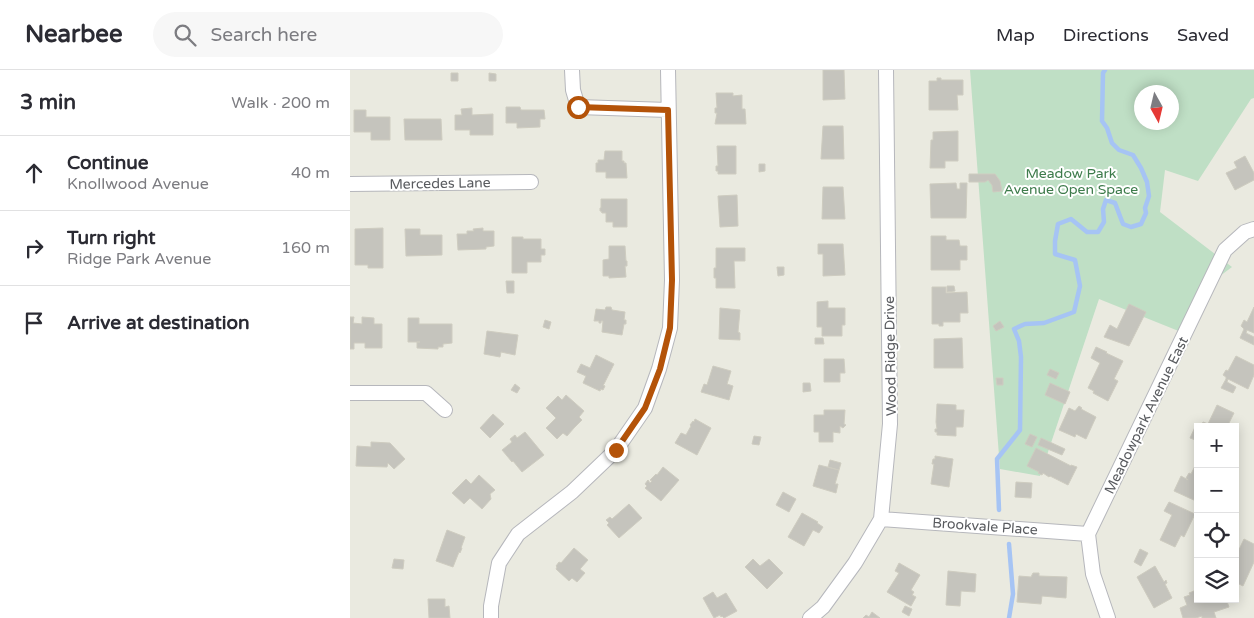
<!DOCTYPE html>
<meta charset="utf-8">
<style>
body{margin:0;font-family:"Varela Round",sans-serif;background:#f7f7f7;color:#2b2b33}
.controls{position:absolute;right:15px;bottom:15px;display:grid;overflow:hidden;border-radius:0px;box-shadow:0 2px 12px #0003}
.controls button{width:45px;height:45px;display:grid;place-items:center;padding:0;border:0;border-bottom:1px solid #e1e1e2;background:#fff;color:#2b2b33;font:25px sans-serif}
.compass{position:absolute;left:784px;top:15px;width:45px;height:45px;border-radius:50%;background:#fff;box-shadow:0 2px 12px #0003;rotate:172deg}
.stop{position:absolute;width:15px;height:15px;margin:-11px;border:4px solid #b45309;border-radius:50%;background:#fff}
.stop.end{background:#b45309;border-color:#fff;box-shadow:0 1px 5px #0008}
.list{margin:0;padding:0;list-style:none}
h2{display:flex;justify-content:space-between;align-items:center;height:65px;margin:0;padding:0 20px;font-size:21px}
h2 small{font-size:16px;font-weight:400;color:#7c7c81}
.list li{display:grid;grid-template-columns:32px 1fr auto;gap:15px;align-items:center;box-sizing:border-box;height:75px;padding:0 20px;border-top:1px solid #e1e1e2}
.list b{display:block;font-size:19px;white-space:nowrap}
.list p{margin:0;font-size:16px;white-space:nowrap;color:#7c7c81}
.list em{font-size:16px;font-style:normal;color:#7c7c81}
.icon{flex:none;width:28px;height:28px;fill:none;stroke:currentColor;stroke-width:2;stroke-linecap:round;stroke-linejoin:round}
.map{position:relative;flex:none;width:904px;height:548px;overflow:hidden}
header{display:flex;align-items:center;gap:30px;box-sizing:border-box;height:70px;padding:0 25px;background:#fff;border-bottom:1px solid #e1e1e2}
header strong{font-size:24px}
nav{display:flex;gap:28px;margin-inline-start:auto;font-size:18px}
.search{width:350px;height:45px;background:#f7f7f7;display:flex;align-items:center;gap:12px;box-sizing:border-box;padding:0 18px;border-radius:28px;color:#7c7c81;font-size:19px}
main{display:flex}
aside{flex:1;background:#fff}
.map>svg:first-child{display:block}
</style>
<header>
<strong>Nearbee</strong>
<div class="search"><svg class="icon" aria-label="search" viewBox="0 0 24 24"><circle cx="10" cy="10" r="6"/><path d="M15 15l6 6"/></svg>Search here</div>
<nav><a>Map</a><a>Directions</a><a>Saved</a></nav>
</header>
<main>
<aside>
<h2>3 min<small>Walk · 200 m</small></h2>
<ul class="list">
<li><svg class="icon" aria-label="ahead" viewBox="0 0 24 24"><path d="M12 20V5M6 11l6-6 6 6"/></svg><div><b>Continue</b><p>Knollwood Avenue</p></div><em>40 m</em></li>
<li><svg class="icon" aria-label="right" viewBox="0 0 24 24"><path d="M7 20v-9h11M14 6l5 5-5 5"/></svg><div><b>Turn right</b><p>Ridge Park Avenue</p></div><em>160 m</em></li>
<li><svg class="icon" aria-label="arrive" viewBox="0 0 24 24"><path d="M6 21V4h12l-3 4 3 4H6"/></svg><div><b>Arrive at destination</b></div></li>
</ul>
</aside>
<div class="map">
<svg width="904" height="548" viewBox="0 0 904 548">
<rect width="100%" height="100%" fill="#eaeae0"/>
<path fill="#bfdfc5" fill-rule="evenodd" d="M620 0H904V28L901 29 848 111 815 100 810 142 882 197 866 209 836 264 749 229 690 406 650 399ZM792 22H822V52H792Z"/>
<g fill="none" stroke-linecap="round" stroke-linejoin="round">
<path stroke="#a6c4f4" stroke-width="4.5" d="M649 440 647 389 670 360 671 287 669 271 664 259 675 254 694 253 724 242 730 216 725 190 705 184V171L708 154 721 149 737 162H748L754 152 753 139 756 130 765 133 773 154 781 157 791 154 796 143 795 138 799 126 797 112 791 98 783 85 769 80 762 73 757 58 752 51 753 3 755 0
M659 474 663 524 659 548"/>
</g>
<path fill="#c5c4bd" stroke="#ceccc0" d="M473 0H494L495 29 473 30Z
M101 3H108V11H101Z
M139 3 146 4V11H139Z
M587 8H591V10H613V25H607L608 40H579V11H587Z
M366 23H383V26L392 25V39H395L396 54H365L367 43H365V38H367Z
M156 37H170L171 40H194L195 49H190V57L167 58V53H156Z
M122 38V45L143 44V65H120V60H105V45H112L111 39Z
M4 40H16V47H40V70H21V62H4Z
M54 49H91L92 70H55Z
M473 56H493L494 89H471Z
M608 61V91H595V98H580L581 70H583V62Z
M367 76H386V104H368V101H366V96H368Z
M255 81H272V91H274V93H276L277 108H256V102H246V93H248V90H254Z
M895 86 904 103V110L885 120 876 103 887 98 884 92Z
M409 94H415V101L409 102Z
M619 104H645L650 111 652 121 643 122 642 115 638 110 635 112H619Z
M606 113 607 119H610V113H617L616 148H581L580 114Z
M473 117H493L495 149H472Z
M387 125 388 156 370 157 368 126Z
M251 129H277V157H263V152H256V143H252L251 141H250V138H251Z
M33 158V198H18V195H5V159Z
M133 158V161H144V176L136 177V179L108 180 107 164H117V161H124L123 159Z
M55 159H70V165H92V185L56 186Z
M581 166H596V170H609L610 176H617V190H610V200H581Z
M162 167H173V169H191V179H195V185H191V192H177V203H162Z
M468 174H493L495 205 473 206V184H468Z
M259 176H275L276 191H277V196H275L276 207 259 208V206H253V190L259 189Z
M366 178H395V191H384L385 218H366V208H364V198H366Z
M427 197H434V205L428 206Z
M156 211H164V223H157Z
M597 216H604L605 221 597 222Z
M582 217H596V223L617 222 618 243H610V252H593V256H589V254H582Z
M478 231V238H495V255H492V266H472V257H467V232Z
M779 234 796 242 779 276 754 267 760 255 767 259Z
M256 237H261L262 240 275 242 274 250H276V254H274L272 265 252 262 253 251H251V253H249V251H244L246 239 255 240Z
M904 237V263L897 260 896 263 904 267V275L890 268 894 259 891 256 894 250 897 252Z
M370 238 390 240 388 262 390 263V270L369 269Z
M0 247H4L3 253 12 254V247L24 248V254H32V278H15V273H4V279H0Z
M58 248H69V254H102V273L93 274V277H88V279L67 278V272H70H58Z
M195 250 201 252 199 259 193 257Z
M650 251 654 257 646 261 643 256Z
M137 261 168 265 165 285 151 282 150 287 134 284Z
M465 268H473L474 274H465Z
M612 268 613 298H584V269Z
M746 277 757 282 756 283 773 291 764 309 768 311 758 331 743 323 744 321 738 318 750 293 741 288Z
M246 285 264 294 254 314 253 315 255 316 253 320 251 319 250 321 233 313 236 306 227 302 231 294 240 298Z
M886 286 904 295V305L898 319 878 309 877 312 886 317 883 323 871 318 876 309V307L873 305 876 300 878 301Z
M474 289H494L495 303H490V312H474Z
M363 296 381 301 377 314 383 316 379 330 351 322 354 314 357 315Z
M700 299 709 303 706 309 697 305Z
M646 308H653V315H647Z
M453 313H460L461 321 453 322Z
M700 313 720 322 715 334 695 325Z
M165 314 170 318 167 323 161 320Z
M216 325 234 341 229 347 232 350 224 358 217 366 213 363 207 369 196 358 206 348 196 338 208 326 212 330Z
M587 334 606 335V340H614L613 357H606V366L587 365V362H585V359H587L586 352Z
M867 335 884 343 877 357H848V371L840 368 846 355 851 357 853 352 858 354Z
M729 336 732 338 731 339 746 347 736 369 726 364 725 367 709 360 719 338 725 341Z
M474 340H495L494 354 496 355 493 358 490 356V363L483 362V372H469V362H464V345H474Z
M143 344 154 354 140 368 130 358Z
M345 349 361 358 347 385 325 373 331 363 336 365 341 356 340 355 343 351 344 352Z
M175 362 194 385 172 402 163 391 162 392 152 380 162 372 160 369 165 365 167 368Z
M680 364 687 367 682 377 675 374Z
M404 366 411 367 409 375 402 374Z
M691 368 715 379 712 385 688 375Z
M21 372 40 373 55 389 44 399 38 393 37 397 6 396 7 376 21 377Z
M686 378 721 396V395L727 397 718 415 700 406 699 407 693 403 692 405 688 403 689 402 677 396Z
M585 386 603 389 599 417 581 414 584 394H582L583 389H585Z
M480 390 491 393 489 400 478 397Z
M848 390V428L846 431 824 421 831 406 838 410 836 408 839 403 841 404Z
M469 395 489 400 485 414H488L486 423 463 416Z
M313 397 329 410 311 431 295 418 297 416 295 414 298 410 300 413 302 411 300 410 306 404 307 405Z
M129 405 145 420 140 424 141 429 132 439 120 428 114 434 102 423 116 409 121 414Z
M666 412 682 413 681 428 665 427Z
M433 422 446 429 439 442 426 435Z
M819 432 845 444 834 467 831 465 825 477 810 470 822 445 814 441Z
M279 434 292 448 269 468 257 455 259 453 256 450 260 447 262 449Z
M452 443 468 452 467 453 473 457 469 463 463 460 454 476 438 467Z
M97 460 115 467 111 478H112L110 483 109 482 103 497 86 491Z
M894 469 904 474V492L893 516 885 512V488Z
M224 478 238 490 230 499 235 503 227 512 222 508 219 511 206 499 207 497 206 496 209 492 211 493Z
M790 479 798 483 791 496 784 492Z
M44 489 54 490 53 499 42 498Z
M403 489 410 496 419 489 433 503 417 519 395 497Z
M549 493 570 505 561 520 564 522 562 525 566 527 561 536 537 522 549 503 545 501Z
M805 496 814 512 816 510 817 513 815 514 822 528 804 538 787 507Z
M598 501 626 504 625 522 611 521 610 536 596 535Z
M683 503H689V506L717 507 716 528 692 526 691 534 667 532 669 506 681 507Z
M844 521 846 528 848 527V529H876L879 537 864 542 866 548H852V546L846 548H833L830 538 837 535 834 527 840 525 839 523Z
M363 522 367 528 376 523 387 541 374 548 372 546 371 547 370 545 364 548 353 528Z
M78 529H95V537L99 536 100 548H79Z
M555 536 562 539 559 546 552 542Z
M522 542 530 548H513L516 545 519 547Z"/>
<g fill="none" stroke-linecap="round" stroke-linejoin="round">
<defs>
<path id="minor" d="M222 0 223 20 228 37 318 40
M0 114 181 112
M0 323H76L95 340
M531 449 738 464
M141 548V536L149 493 168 464 222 422 266 380 295 338 309 299 320 258 322 210 318 0
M460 548 473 537 505 493 531 449 540 354 536 0
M758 548 743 504 738 464 875 180 895 162 904 159"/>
</defs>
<use href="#minor" stroke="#b6b7bc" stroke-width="16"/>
<use href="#minor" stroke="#fff" stroke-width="14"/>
</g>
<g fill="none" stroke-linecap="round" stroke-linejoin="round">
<path stroke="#b45309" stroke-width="6" d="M228 37 318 40 322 210 320 258 310 299 295 338 266 380"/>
</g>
<g text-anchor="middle" stroke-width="4" stroke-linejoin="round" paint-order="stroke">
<g font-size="14" fill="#3d7b4b" stroke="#fff">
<text x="721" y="108">Meadow Park<tspan x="721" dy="16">Avenue Open Space</tspan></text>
</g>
<g font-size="14" fill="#595b5f" stroke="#fff">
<text transform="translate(90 113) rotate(-1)" y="5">Mercedes Lane</text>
<text transform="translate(540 286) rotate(-91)" y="5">Wood Ridge Drive</text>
<text transform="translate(796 345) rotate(-64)" y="5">Meadowpark Avenue East</text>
<text transform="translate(635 456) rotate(4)" y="5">Brookvale Place</text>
</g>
</g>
</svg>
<div class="controls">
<button>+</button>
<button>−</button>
<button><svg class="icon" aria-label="locate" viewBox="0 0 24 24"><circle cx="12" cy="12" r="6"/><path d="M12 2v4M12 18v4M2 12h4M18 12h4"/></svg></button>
<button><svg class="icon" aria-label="layers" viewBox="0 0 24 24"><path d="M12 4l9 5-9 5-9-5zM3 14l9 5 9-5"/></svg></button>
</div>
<svg class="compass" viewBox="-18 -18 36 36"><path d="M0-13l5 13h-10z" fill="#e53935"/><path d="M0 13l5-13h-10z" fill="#7c7c81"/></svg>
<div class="stop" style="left:228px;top:37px"></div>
<div class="stop end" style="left:266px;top:380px"></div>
</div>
</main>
